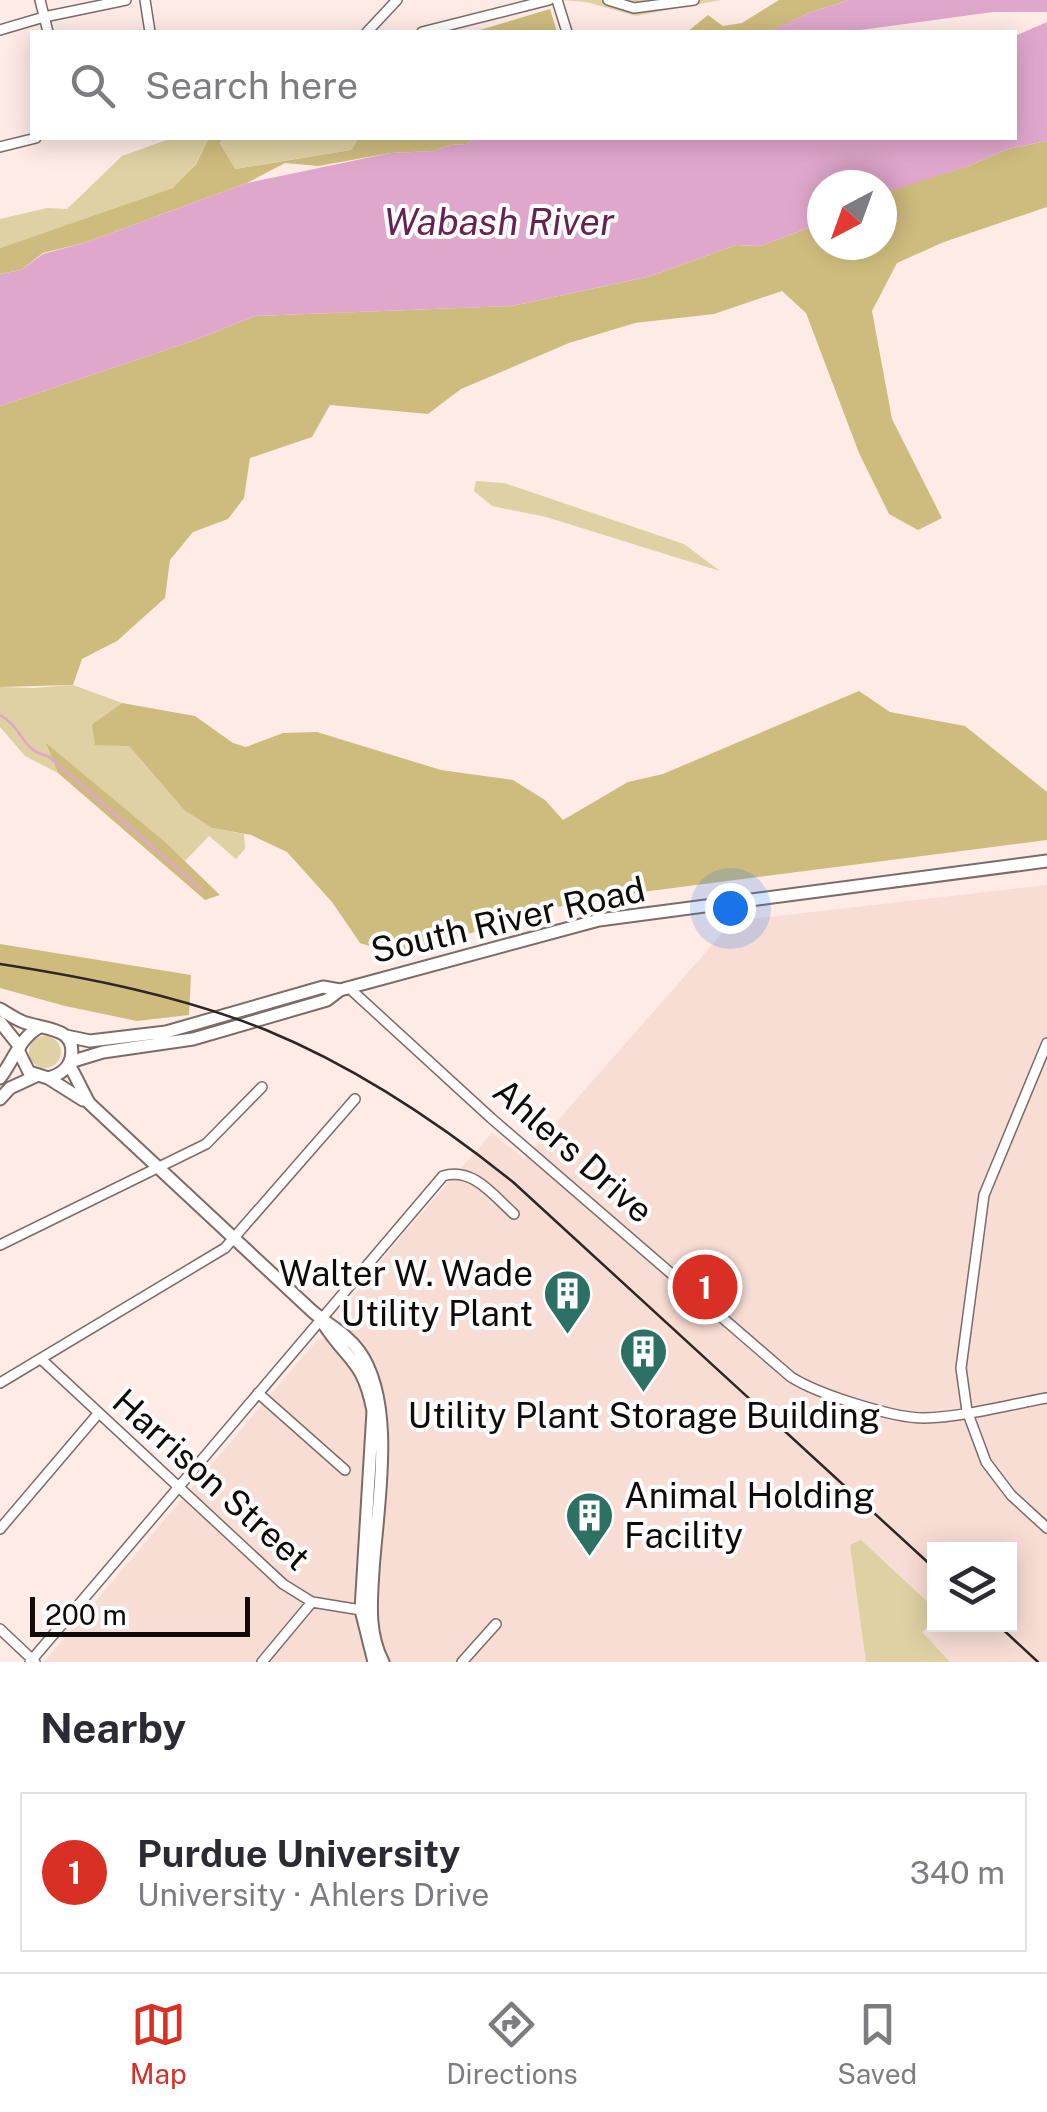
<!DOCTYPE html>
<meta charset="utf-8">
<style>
body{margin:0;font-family:"Public Sans",sans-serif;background:#f2f2f3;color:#2b2b33}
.controls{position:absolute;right:30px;bottom:30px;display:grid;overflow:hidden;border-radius:0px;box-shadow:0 5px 25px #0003}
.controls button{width:90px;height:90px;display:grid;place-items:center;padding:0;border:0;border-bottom:2px solid #e1e1e2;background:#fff;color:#2b2b33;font:50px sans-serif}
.compass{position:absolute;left:807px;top:170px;width:90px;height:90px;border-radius:50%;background:#fff;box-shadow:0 5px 25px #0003;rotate:221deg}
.scale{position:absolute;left:30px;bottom:25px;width:220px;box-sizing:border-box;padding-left:10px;border:5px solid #100a08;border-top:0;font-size:28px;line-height:35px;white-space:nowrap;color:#100a08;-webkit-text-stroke:8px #fdfdfd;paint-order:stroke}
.you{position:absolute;left:730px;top:908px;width:35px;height:35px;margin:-25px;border:8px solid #fff;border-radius:50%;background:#1a73e8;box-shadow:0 0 0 15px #1a73e833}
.badge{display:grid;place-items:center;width:65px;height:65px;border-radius:50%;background:#d93025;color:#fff;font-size:32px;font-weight:700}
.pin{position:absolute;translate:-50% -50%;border:5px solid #fff;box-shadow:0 2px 10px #0006}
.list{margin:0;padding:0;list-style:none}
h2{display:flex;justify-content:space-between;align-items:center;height:130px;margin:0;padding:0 40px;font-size:42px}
h2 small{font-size:32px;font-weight:400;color:#7c7c81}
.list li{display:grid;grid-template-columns:65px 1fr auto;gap:30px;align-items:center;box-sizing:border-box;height:160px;margin:0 20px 20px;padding:0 20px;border:2px solid #e1e1e2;border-radius:0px}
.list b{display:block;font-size:38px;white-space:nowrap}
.list p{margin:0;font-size:32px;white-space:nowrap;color:#7c7c81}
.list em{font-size:32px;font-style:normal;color:#7c7c81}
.icon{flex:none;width:55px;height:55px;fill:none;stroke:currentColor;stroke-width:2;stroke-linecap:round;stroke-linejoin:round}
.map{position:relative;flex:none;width:1047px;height:1662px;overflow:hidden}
.search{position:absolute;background:#fff;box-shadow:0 5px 25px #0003;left:30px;right:30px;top:30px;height:110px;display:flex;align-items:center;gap:25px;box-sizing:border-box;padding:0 35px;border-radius:0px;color:#7c7c81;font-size:38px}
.sheet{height:310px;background:#fff}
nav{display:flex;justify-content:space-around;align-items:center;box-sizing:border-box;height:140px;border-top:2px solid #e1e1e2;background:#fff;font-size:28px;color:#7c7c81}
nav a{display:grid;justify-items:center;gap:5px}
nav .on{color:#d93025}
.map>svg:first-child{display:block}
</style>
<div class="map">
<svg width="1047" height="1662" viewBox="0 0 1047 1662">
<rect width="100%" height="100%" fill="#ffebe6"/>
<path fill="#f8ddd5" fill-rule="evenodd" d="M1047 885V1662H44L317 1340 324 1339 341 1320 340 1313 392 1247 492 1133 524 1159 733 921ZM934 1550H1010V1624H934Z"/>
<path fill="#dfd1a3" d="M562 0H721L636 16 586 2Z
M172 138H209L196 163 174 188 0 248V219L47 208 67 209 122 156Z
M222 138H359L351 150 234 169 220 142Z
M476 481 504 483 684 544 720 571 546 517 492 506 474 491Z
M73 685 122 703 92 724 129 746 184 810 212 828 244 834 245 849 236 859 209 836 185 861 48 745 58 773 25 756 0 727V687L33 688Z
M29 1052a16 16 0 1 1 32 0a16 16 0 1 1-32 0Z
M861 1540 934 1608V1622L922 1632 950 1662H866L850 1545Z"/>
<path fill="#cebc7e" d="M779 0H849L809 13 769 32H687L708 15 723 26 742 23Z
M550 9 557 32H473Z
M209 138H222L220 143 235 169 351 150 359 138H479L466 144 450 145 434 151 391 153 318 166 285 163 247 183 84 243 43 253 21 270 0 274V248L173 188 196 164Z
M1047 141V207L944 242 897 263 872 311 892 419 942 518 918 530 889 514 859 453 806 313 782 291 714 314 635 323 569 343 461 389 428 414 330 405 312 437 250 458 244 498 228 519 193 532 170 560 165 598 117 641 82 659 73 685 0 687V406L195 340 255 316 512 306 651 276 736 245 761 246 822 223V245H882L884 192 971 165 1008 149Z
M859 691 890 712 965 726 1047 792V840L642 892 552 908 432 945 388 952 360 943 332 902 287 852 251 835 212 828 184 810 129 746 95 745 92 724 122 703 195 716 233 743 246 747 283 733 317 732 441 770 513 780 545 800 563 820 628 782 663 774Z
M46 743 165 842 220 895 205 900 58 773Z
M0 944 191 975 189 1015 137 1021 65 1006 0 988Z"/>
<path fill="#e0a7cc" d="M849 0H1047V12H993L846 32H768L809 13Z
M1047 22V141L1008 149 971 165 882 194V185H822V223L761 246 736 245 651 276 512 306 255 316 195 340 0 406V274L21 270 43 254 84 243 247 183 391 153 434 151 450 145 466 144 479 138H1014L1015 36Z"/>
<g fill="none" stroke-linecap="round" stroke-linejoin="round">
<path stroke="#e0a7cc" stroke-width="2.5" d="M0 715C23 727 21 751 48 756L202 890"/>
<defs>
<path id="minor" d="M40 0 48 32
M145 0 150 32
M557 0 567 32
M608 0 634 8 694 0
M0 30 44 17 126 0
M367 32 397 0
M422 32 549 0
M0 147 36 138
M348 987 491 1118 791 1377C818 1394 892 1418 924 1418 964 1417 1007 1405 1047 1398
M1047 1043 984 1195 961 1368 967 1411 986 1462 1011 1495 1047 1528
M0 1245 206 1144 262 1087
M41 1359 283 1584 312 1602 361 1610
M0 1383 225 1248 355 1099
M258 1393 345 1470
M0 1529 97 1415
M0 1629 35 1662
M30 1662 443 1176C473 1167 493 1195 514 1214
M262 1662 312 1602
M462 1662 496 1624"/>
<path id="major" d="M0 1009C7 1013 14 1018 21 1021 40 1030 78 1025 71 1058 68 1070 59 1075 48 1078L29 1072 19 1052
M0 1022 20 1047
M66 1036 90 1041 166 1032 323 987 340 990 599 920 1047 861
M70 1062 103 1052 193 1039 327 1000 340 990
M69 1064 89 1103 312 1311C328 1325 346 1333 359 1351 397 1404 377 1507 373 1571 371 1603 368 1633 383 1662
M0 1078C13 1061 21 1036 40 1027
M48 1078 83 1100
M0 1099 10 1088 36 1076
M323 1323C348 1362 363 1359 373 1411L361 1610 374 1662"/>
</defs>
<use href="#minor" stroke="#7c6b66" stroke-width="12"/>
<use href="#major" stroke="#7c6b66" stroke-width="15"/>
<use href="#minor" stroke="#fff" stroke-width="9"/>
<use href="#major" stroke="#fff" stroke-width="11"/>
<path stroke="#2e2624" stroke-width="2.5" d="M0 964C90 978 181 996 266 1030 356 1067 437 1121 513 1182L934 1568
M997 1624 1038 1662"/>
</g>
<defs>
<symbol id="building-pin" viewBox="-11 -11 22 30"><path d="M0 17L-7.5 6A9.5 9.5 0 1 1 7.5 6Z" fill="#2d7164" stroke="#fdfdfd"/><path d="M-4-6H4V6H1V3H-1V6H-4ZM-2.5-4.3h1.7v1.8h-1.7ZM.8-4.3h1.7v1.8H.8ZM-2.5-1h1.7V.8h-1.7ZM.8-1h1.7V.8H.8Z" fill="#fff"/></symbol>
</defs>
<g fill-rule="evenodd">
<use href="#building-pin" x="540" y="1266" width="55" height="75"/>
<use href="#building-pin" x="616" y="1324" width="55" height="75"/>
<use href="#building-pin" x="562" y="1488" width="55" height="75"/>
</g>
<g text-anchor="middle" stroke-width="8" stroke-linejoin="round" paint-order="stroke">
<g font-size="35" fill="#100a08" stroke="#fdfdfd">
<text transform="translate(508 920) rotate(-13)" y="12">South River Road</text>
<text transform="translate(573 1151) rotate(41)" y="12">Ahlers Drive</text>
<text transform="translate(211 1480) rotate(42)" y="12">Harrison Street</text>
</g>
<g font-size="35" fill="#100a08" stroke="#fdfdfd" text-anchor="end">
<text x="533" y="1286">Walter W. Wade<tspan x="533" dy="40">Utility Plant</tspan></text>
<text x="644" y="1428" text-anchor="middle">Utility Plant Storage Building</text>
<text x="624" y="1508" text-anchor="start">Animal Holding<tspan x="624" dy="40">Facility</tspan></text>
</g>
<g font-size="38" font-style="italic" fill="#652253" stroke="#fdfdfd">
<text x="499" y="235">Wabash River</text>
</g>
</g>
</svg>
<div class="controls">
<button><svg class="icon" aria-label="layers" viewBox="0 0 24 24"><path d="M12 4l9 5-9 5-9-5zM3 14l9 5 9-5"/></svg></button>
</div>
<svg class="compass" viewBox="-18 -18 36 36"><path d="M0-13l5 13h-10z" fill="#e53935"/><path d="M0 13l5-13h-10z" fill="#7c7c81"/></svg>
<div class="scale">200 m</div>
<div class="you"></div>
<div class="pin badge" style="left:705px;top:1287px">1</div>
<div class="search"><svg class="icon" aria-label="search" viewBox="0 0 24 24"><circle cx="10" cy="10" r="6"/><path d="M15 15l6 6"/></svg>Search here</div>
</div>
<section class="sheet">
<h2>Nearby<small></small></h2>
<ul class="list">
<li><span class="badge">1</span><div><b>Purdue University</b><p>University · Ahlers Drive</p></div><em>340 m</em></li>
</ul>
</section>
<nav>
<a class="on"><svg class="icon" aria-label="map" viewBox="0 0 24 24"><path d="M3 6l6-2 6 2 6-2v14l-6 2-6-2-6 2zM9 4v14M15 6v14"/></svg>Map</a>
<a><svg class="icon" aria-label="directions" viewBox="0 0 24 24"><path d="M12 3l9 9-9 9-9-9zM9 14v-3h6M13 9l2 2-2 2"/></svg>Directions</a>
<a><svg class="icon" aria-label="saved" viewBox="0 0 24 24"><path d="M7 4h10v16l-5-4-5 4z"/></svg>Saved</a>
</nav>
